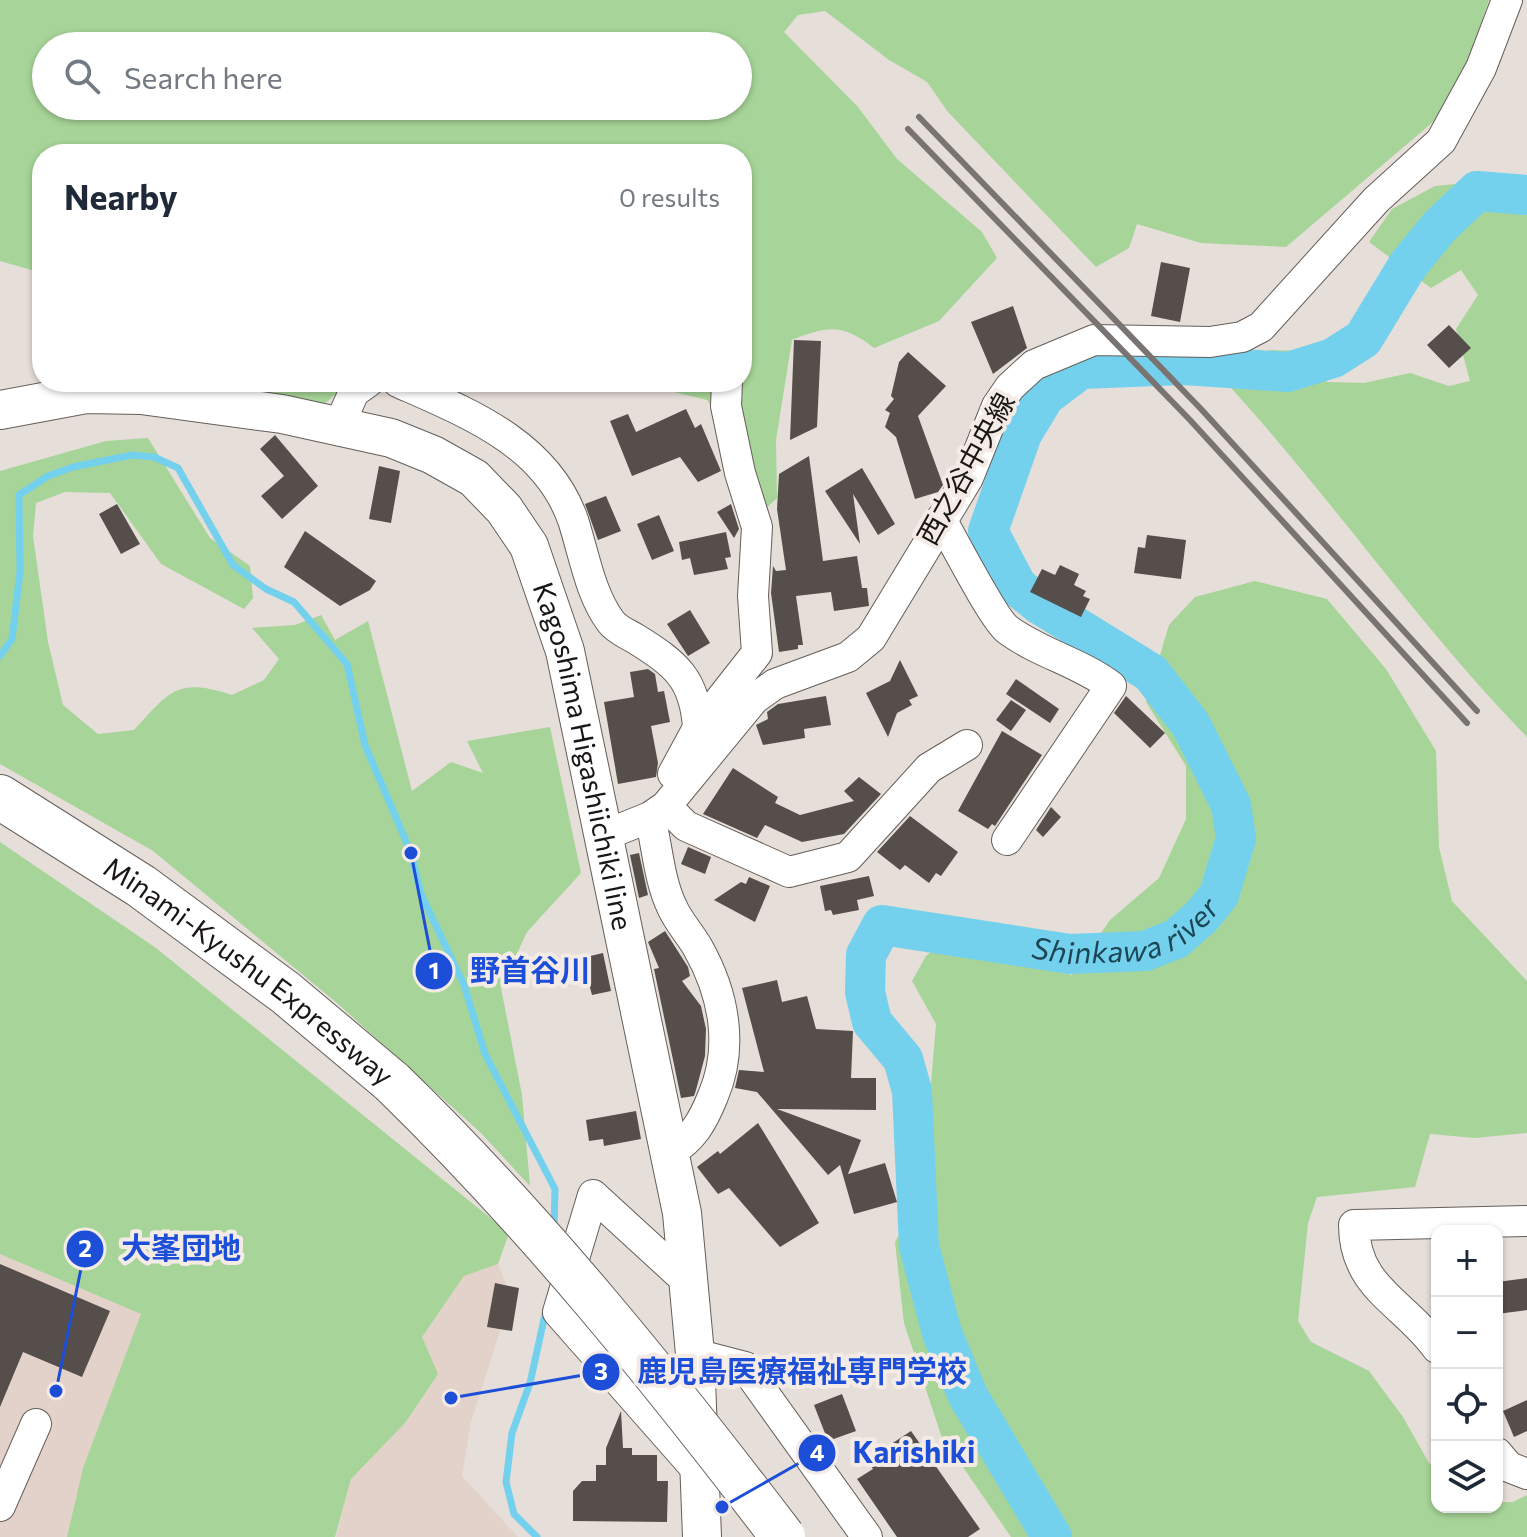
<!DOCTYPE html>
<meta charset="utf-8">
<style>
body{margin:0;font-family:Commissioner,"Noto Sans JP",sans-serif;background:#f6f6f7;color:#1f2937}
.controls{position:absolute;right:24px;bottom:24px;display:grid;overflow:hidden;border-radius:16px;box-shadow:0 2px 6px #0004}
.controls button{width:72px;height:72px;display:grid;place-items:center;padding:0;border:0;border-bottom:2px solid #e0e1e3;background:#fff;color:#1f2937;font:40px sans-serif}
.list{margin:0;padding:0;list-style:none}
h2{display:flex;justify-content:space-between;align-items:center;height:104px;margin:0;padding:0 32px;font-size:34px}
h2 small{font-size:26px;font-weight:400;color:#747a83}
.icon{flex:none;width:44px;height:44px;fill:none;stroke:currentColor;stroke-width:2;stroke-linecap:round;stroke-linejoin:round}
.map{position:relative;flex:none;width:1527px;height:1537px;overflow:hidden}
.search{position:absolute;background:#fff;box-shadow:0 2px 6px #0004;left:32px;top:32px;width:720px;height:88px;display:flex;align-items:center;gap:20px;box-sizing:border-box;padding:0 28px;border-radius:44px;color:#747a83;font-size:30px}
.panel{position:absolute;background:#fff;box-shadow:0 2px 6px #0004;left:32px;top:144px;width:720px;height:248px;border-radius:32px}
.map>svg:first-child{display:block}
</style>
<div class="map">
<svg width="1527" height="1537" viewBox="0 0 1527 1537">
<rect width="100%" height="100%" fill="#e6ded9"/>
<path fill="#e2d2c9" d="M0 1254 142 1314 83 1468 67 1537H0Z
M498 1264 511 1297 471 1422 462 1476 518 1537H336L351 1479 405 1423 422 1337 464 1276Z"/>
<path fill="#a7d498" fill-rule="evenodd" d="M0 0H1489L1466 67 1433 122 1286 247 1201 243 1137 224 1129 248 1096 267 948 112 927 82 889 60 825 11 798 15 784 32 858 107 897 159 982 232 997 258 939 321 874 348C842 323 827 326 792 340L776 440 777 498 760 514 737 443 707 400 670 391H616L592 382H742V154H42V273L0 261ZM46 46H738V106H46Z
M1527 177V737C1420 627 1334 501 1231 388L1269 350 1302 351 1327 382 1364 383 1410 373 1449 386 1470 381 1456 329 1478 295 1461 270 1431 288 1369 242 1392 209 1435 186Z
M205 382H349L320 408Z
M148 438 210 538 250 566 253 598 244 609 161 564 110 493 65 492 36 503 33 536 48 642 63 705 98 734 134 730C170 691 177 677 232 695L264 680 279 659 252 628 295 625 321 615 335 640 368 621 412 791 451 762 483 773 467 741 550 727 581 873 527 932 501 988 522 1095 530 1186 481 1133 337 1003 153 851 0 764V471L106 441Z
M1255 581 1327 599 1386 669 1436 751 1439 847 1452 901 1527 981V1133L1475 1138 1430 1134 1415 1187 1317 1197 1308 1223 1298 1321 1311 1342 1369 1371 1403 1417 1429 1463 1437 1468V1507H1497V1502H1513L1527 1495V1537H1011L941 1435 904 1323 895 1242 933 1174 930 1095 936 1024 912 981 926 956 953 935 1072 975 1110 920 1159 878 1186 819V766L1146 702 1169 625 1195 597Z
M0 842 156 948 509 1233 498 1264 464 1276 422 1337 438 1374 405 1423 351 1479 335 1537H67L83 1468 141 1314 0 1254Z"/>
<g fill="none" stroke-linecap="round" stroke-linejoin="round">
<path stroke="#74d1ee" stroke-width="7" d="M0 656 12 639 20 572 19 495 48 476 73 467 132 455 154 457 178 468 233 565 266 589 294 602 347 664 365 745 411 853 421 894 464 985 485 1054 555 1189 554 1230
M537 1537 514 1514 506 1482 512 1433 530 1383 546 1310"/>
<path stroke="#74d1ee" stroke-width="40" id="s1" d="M1052 1537 968 1396 942 1333 919 1246 912 1091 903 1059 872 1022 865 992 866 955 882 925 1070 954 1145 951 1176 939 1202 916 1219 895 1236 838 1231 805 1191 725 1151 673 1039 604 1017 586 988 531 1022 434 1045 396 1081 369 1184 365 1288 372 1333 358 1363 339 1408 265 1440 226 1477 191 1527 195"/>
</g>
<path fill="#554e4a" d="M1161 262 1190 268 1180 322 1151 316Z
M1013 306 1027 348 993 374 971 322Z
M1449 325 1471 348 1449 368 1427 345Z
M794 340 821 341 817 427 790 440Z
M908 352 946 386 918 416 943 485 938 492 915 499 896 437 885 427 890 413 885 410 894 399 891 396 899 362Z
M686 409 695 428 701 424 721 471 698 482 680 457 632 476 610 421 628 414 636 432Z
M275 435 318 486 282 519 261 496 284 476 260 449Z
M809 456 823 561 857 556 862 588H867L869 606 834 611 831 592 796 596 803 645H798V649L779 652 771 593 773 566 776 571 786 570 777 509 779 474Z
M379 466 400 471 391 523 369 519Z
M862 468 895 524 878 535 853 494 860 544 825 491Z
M606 496 621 531 598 540 585 504Z
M117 504 140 544 121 554 99 514Z
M731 504 739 529 734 538 717 512Z
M659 515 674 551 652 560 637 524Z
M305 531 376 581 370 590 340 606 284 567Z
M726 532 731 557 725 558 728 569 694 575 690 558 682 560 679 542Z
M1147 535 1186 540 1181 579 1134 573 1138 547 1145 548Z
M1060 565 1079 574 1074 585 1086 591 1083 596 1090 599 1081 617 1030 592 1042 569 1055 575Z
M690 610 710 643 688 656 667 624Z
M900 660 918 696 909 700 912 705 897 713 888 737 866 693 890 681Z
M648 669 655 674 658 692 664 691 670 722 651 726 658 763 656 777 618 784 604 702 634 697 630 672Z
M1016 679 1059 709 1050 723 1006 694Z
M826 696 831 725 804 729 805 738 763 745 756 725 768 719 767 712 778 704Z
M1126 696 1165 733 1150 748 1114 713Z
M1011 700 1026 710 1011 731 996 720Z
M1002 731 1042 755 995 826 992 824 988 829 958 811Z
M733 768 778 797 775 803 800 815 854 801 844 791 859 777 881 794 844 834 802 842 765 825 757 838 703 814Z
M1051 807 1061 817 1043 837 1036 830Z
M910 816 958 852 941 876 936 873 929 883 905 865 900 870 877 852Z
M688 847 711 857 705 874 681 864Z
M639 853 648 895 639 898 630 855Z
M869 876 874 896 857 900 859 910 833 915 831 910 825 911 820 886Z
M749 877 770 886 755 922 714 900 741 882 746 884Z
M665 931 688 967 690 976 682 981 701 1006 706 1029 705 1056 696 1090 694 1096 681 1098 654 969 659 968 648 942Z
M603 953 611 991 592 995 582 958Z
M777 980 782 1002 807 996 816 1029 853 1031 851 1078H876V1110L777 1109 861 1140 848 1174 885 1163 897 1202 854 1214 840 1165 828 1175 757 1092 735 1088 739 1070 764 1072 742 988Z
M636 1111 641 1139 604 1146 603 1139 589 1141 586 1120Z
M758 1123 819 1223 780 1247 729 1188 718 1194 697 1167 718 1151 720 1154Z
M0 1264 110 1311 82 1377 23 1352 0 1407Z
M1527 1278V1310L1497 1314V1282Z
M495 1283 519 1288 512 1331 487 1327Z
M842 1394 856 1431 828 1441 814 1405Z
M1527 1400V1431L1514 1437 1503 1411Z
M621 1411 623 1448H632V1455H657V1481H668L667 1522 573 1521V1491L582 1481H596V1465H606V1448Z
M911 1431 980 1529 968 1537H897L857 1479 873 1469 867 1460Z"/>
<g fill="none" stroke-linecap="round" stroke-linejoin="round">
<defs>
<path id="minor" d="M398 382C468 413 546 443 573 520 584 554 590 594 611 622 617 630 628 634 636 639 676 664 695 679 698 728L673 774
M339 425 354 392 368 382
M941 519C953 540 994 620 1008 630 1041 654 1079 662 1111 686L1007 840
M698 728 757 653 753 596 757 527 740 473 726 406 727 382
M666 806 686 826 789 872 848 857 929 768 967 745
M650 817C657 845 659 880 672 907 678 921 690 934 698 948 724 994 734 1047 713 1096 703 1121 693 1139 669 1153
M603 836 650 817 666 806 754 699 775 684 848 657 871 638 968 478 997 406 1010 387 1034 365 1094 340 1210 342 1242 337 1261 327 1376 200 1441 141 1481 68 1507 0
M689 1283 593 1195 558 1312 697 1470
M1437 1348C1405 1303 1354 1288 1354 1225L1527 1221
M695 1354 745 1367 867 1537
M1497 1453 1509 1467 1527 1474
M0 1506 36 1424"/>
<g id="major">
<path id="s2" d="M0 410 86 394 141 395 282 414 391 438 433 455 474 478 504 509 529 546 565 651 682 1213 695 1354 702 1537"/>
</g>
<g id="highway">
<path id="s3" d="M0 797 141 886 286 993 392 1082"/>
</g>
</defs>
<use href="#minor" stroke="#655e5a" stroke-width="32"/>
<use href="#major" stroke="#655e5a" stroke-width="40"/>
<use href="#highway" stroke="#655e5a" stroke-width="46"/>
<use href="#minor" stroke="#fff" stroke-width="30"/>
<use href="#major" stroke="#fff" stroke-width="38"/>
<use href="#highway" stroke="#fff" stroke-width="44"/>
<path stroke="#797471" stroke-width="6" d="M919 117 1201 409 1477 711
M908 129 1190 420 1467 723"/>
<defs>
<path id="highway-bridge" d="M392 1082C536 1222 661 1377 783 1537"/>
</defs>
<use href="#highway-bridge" stroke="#655e5a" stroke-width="46" stroke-linecap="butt"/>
<use href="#highway-bridge" stroke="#fff" stroke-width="44"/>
</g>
<g text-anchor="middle" stroke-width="8" stroke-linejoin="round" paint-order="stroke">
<g font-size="28" fill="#191615" stroke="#f4ebe6">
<text transform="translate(966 469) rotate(-61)" y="10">西之谷中央線</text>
<text dy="10" stroke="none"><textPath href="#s2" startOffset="794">Kagoshima Higashiichiki line</textPath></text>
<text dy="10" stroke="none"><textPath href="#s3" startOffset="304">Minami-Kyushu Expressway</textPath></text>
</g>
<g font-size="30" font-style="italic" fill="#1c4653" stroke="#f4ebe6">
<text dy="10" stroke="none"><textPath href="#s1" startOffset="912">Shinkawa river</textPath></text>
</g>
</g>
<path fill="none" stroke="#1d4ed8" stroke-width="3" d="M411 853L434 971M56 1391L85 1249M451 1398L601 1372M722 1507L817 1453"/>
<g fill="#1d4ed8" stroke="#f4ebe6" stroke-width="3">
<circle cx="411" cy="853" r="8"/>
<circle cx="56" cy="1391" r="8"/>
<circle cx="451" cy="1398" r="8"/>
<circle cx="722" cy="1507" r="8"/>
<circle cx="434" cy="971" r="20"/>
<circle cx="85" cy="1249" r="20"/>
<circle cx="601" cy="1372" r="20"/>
<circle cx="817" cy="1453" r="20"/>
</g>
<g font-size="24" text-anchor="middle" font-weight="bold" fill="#fff">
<text x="434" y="979">1</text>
<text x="85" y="1257">2</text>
<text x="601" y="1380">3</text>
<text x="817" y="1461">4</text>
</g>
<g font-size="30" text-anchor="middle" font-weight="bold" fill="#1d4ed8" stroke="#f4ebe6" stroke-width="8" stroke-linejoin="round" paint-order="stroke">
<text x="530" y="981">野首谷川</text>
<text x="181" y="1259">大峯団地</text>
<text x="802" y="1382">鹿児島医療福祉専門学校</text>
<text x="914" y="1463">Karishiki</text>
</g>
</svg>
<div class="controls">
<button>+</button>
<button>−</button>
<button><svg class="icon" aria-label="locate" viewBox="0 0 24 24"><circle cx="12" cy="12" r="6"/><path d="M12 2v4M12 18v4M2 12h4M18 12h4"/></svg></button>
<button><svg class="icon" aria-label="layers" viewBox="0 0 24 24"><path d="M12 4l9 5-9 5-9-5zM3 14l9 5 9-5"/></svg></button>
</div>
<div class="search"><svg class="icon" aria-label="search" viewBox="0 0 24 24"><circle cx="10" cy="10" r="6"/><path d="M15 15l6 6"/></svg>Search here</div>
<section class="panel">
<h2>Nearby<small>0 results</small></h2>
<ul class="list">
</ul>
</section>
</div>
